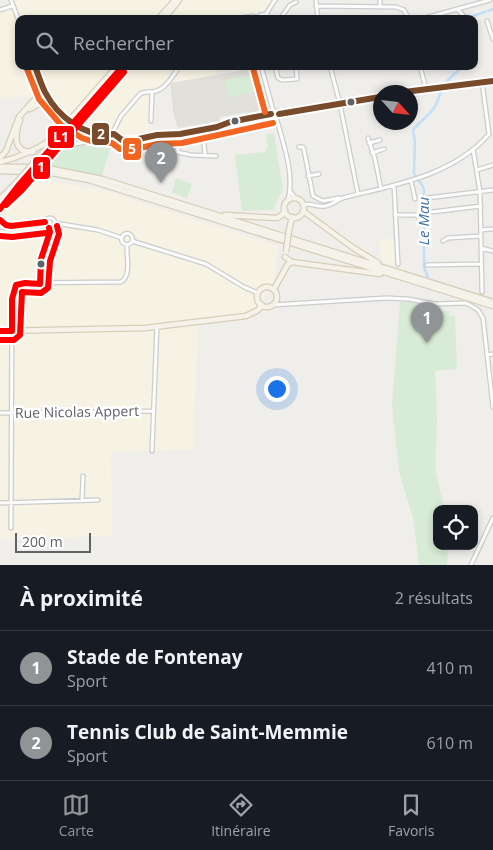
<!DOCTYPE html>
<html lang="fr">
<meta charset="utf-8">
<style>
body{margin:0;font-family:"Open Sans",sans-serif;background:#20242c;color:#f1f3f6}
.controls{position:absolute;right:15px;bottom:15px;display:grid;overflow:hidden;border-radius:10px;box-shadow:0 2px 8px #0003}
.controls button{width:45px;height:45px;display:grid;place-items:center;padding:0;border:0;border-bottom:1px solid #363941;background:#171b24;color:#f1f3f6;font:25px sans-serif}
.compass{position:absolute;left:373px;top:85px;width:45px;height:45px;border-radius:50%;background:#171b24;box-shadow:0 2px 8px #0003;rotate:117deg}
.scale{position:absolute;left:15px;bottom:12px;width:76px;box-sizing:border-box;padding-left:5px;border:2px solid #5f6368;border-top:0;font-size:14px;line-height:18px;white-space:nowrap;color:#5f6368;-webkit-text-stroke:4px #fff;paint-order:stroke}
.you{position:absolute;left:276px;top:388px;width:18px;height:18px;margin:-12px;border:4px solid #fff;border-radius:50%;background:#1a73e8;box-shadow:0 0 0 8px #1a73e833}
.badge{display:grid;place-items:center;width:32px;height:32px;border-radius:50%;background:#919496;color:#fff;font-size:16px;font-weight:700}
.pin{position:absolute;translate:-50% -41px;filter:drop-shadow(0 1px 2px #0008)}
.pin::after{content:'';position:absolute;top:26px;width:18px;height:15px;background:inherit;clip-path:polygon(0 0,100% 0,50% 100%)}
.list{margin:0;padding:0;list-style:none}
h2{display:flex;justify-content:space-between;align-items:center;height:65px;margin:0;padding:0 20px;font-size:21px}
h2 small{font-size:16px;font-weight:400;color:#9ea1a6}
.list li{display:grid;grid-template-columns:32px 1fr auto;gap:15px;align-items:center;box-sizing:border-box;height:75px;padding:0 20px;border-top:1px solid #363941}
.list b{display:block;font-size:19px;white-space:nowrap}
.list p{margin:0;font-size:16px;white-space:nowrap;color:#9ea1a6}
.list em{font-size:16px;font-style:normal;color:#9ea1a6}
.icon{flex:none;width:28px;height:28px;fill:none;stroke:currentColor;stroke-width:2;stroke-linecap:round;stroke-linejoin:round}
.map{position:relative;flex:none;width:493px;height:565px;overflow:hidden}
.search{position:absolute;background:#171b24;box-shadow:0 2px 8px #0003;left:15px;right:15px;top:15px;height:55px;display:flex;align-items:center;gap:12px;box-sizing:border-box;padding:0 18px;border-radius:10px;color:#9ea1a6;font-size:19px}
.sheet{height:215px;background:#171b24}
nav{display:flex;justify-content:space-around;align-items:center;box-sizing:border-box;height:70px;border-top:1px solid #363941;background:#171b24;font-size:14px;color:#9ea1a6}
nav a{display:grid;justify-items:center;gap:2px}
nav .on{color:#919496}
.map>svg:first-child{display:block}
</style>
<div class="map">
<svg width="493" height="565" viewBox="0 0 493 565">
<rect width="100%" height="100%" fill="#efeeea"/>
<path fill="#f7f3e4" d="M12 0H272L267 6 261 19H19V66H216L215 75 170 83 157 93 150 94 149 133 133 135H120L95 130 76 122 57 105 45 89 36 97H0V12L12 5Z
M29 177 102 190 278 246 274 281 257 306 251 319 198 324 193 450 111 452 112 536 0 539V224L3 220 4 210 7 202Z
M381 239H395V257L394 266 380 260Z"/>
<path fill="#e2e0da" d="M258 68 270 109 219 117 220 121 178 128 174 117 170 83Z"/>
<path fill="#d8ebd6" d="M257 74 261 91 228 97 225 80Z
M76 127 91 134V138L89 141 60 144Z
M266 134H274L283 188 273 210 242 211 235 155 265 152 268 146Z
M111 145 102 176 38 165C60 141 81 146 111 145Z
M176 178 192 184 187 198 172 193Z
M402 301 425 305 427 312 449 311 450 316H455L457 369 435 371 437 421 435 467 444 509H437V546H448L447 565H419L413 518 399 472 392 405 400 303Z"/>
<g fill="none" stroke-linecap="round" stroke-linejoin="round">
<path stroke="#bfe0f9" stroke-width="2.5" d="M488 11 493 9
M464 19 485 12
M428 278 424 267V189C422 182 416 180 414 173L415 142 413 130C426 115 437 111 441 90L444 88 448 80 463 66"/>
<defs>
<path id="minor" d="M11 0 19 21
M316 0 318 19
M380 0V6
M316 6 396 7 404 10 409 19
M457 9 467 19
M0 10 12 6
M266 14 275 0
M258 18 260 15 267 14 269 19
M231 19 253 16 258 18
M280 19 290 5 296 2
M421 19 490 0
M487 21 493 39
M35 66C39 76 42 87 47 96 59 115 81 130 103 138 108 140 111 143 117 142L118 137
M261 66 273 110
M275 66 278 78 282 80 297 79 296 66
M330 66 340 104 358 194
M420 66 426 89
M482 82 489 134
M404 92 443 86 493 81
M271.5 114a3.5 3.5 0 1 1 7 0a3.5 3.5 0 1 1-7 0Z
M279 114 380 97
M276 117C283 143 295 174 288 200
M151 121 152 92
M203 130 205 155
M92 132 110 135
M112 134 121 116 140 94C145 91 150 93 156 91 165 89 175 74 179 66
M176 134 178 152
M368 138 375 159 381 189
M139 140 157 135 180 134 217 127 230 122 271 114
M117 142 144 140 161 136
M369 143 380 140
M299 147H303L304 150 313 196 323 201 339 198
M473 149 480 192 482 292
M50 150 59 146 88 142 97 136
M372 153 384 149
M153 165V154L158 148 191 155 216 156
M477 170 493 165
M308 176 319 174
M411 180 415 199
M394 185 398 264
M291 192 295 198
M427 198 493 190
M303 205C312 202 317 208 325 206 333 205 339 198 346 197 396 185 454 175 489 134
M432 212 481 206
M395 215H421V219H419L417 215
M45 223a5 5 0 1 1 10 0a5 5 0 1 1-10 0Z
M0 220 6 225 11 226 45 222
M55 223 98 230 122 238
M28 226 44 224
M0 227 12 228
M481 230 492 229
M121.5 239a5.5 5.5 0 1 1 11 0a5.5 5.5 0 1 1-11 0Z
M132 241 206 264 244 287 258 293
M443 241 448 238 481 236
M481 248 493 251
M427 265 480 264
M40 284 41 259 50 232 49 228
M272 305 386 298 408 299 435 304 465 303 470 305 478 310 483 318 493 407
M487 355 493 354
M0 413 153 411
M152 451 157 326
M82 500 83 476
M0 503 98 500
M11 528 12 292 15 286 19 283 121 282C132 275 126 256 127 245
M471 565 493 518"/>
<path id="major" d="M158 19 175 0
M164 19 179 0
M40 104 56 108
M30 109 43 101 47 96
M75 114 117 66
M78 116 123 66
M20 120C15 134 12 153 33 152
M39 157 66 125
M0 158 6 151 19 117 44 89
M41 159 69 127
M0 162C21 157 37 150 55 137
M0 167H42L102 179 493 302
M0 171 52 173 89 180 493 306
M284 208a10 10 0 1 1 20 0a10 10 0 1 1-20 0Z
M0 199 15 184
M0 209 18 186
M303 211 352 247 378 263
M225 215 277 218 282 215 285 210
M289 230 292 217
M285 257 292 262 380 274
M257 297a10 10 0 1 1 20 0a10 10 0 1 1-20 0Z
M274 289 288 264 292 262
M0 331 145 328 246 316 258 310 262 305"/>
</defs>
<use href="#minor" stroke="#cbcccc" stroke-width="5.5"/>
<use href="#major" stroke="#d7ceb8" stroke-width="7"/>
<use href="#minor" stroke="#fdfcfc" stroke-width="3"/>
<use href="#major" stroke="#f4f2e9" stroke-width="4.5"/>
<defs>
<path id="major-bridge" d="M66 125 75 114
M69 127 78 116
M15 184 39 157
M18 186 41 159
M286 252 289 230"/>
</defs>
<use href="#major-bridge" stroke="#d7ceb8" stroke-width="7" stroke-linecap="butt"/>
<use href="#major-bridge" stroke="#f4f2e9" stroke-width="4.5"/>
<defs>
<path id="bus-1" d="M35 66C38 75 41 84 45 92 58 117 85 138 114 134L122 140H134L157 135 180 134 217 127 230 122 271 114
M404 92 493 81
M279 114 380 97"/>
<path id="bus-2" d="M253 68 265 112
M27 69 39 99 61 125 82 138 94 142 112 143 120 149H135L158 144 182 143 273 123"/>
<path id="bus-3" d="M0 209 18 186 123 66
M0 220 6 225 11 226 45 222
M0 331H12V299L16 285 25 283 40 284 41 259 50 232 49 228"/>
<path id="bus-4" d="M6 205 22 190 124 72
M0 236 12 237 46 233
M0 340H14L20 335 22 292 41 293 48 288 50 261 59 234 57 226"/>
</defs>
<use href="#bus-1" stroke="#fff" stroke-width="10"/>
<use href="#bus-2" stroke="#fff" stroke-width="10"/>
<use href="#bus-3" stroke="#fff" stroke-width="10"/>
<use href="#bus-4" stroke="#fff" stroke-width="10"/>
<use href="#bus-1" stroke="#7a4b2a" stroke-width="6"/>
<use href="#bus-2" stroke="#f26522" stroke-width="6"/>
<use href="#bus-3" stroke="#f00" stroke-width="6"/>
<use href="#bus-4" stroke="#f00" stroke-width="6"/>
</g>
<g fill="#5f6368" stroke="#fff" stroke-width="2">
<circle cx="351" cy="102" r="4.5"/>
<circle cx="235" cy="121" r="4.5"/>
<circle cx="41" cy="264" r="4.5"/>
</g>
<g text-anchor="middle" stroke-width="5" stroke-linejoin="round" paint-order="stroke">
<g font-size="14" fill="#5f6368" stroke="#fff">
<text transform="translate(77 412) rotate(-1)" y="5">Rue Nicolas Appert</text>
</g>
<g font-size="15" font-style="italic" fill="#4174aa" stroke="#fff">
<text transform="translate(424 221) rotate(-90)" y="5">Le Mau</text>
</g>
</g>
<g stroke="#fff" stroke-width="2">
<rect x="91" y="122" width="19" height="24" rx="5" fill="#7a4b2a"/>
<rect x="47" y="125" width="28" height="24" rx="5" fill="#f00"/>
<rect x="122" y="137" width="20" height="24" rx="5" fill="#f26522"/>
<rect x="32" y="156" width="19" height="24" rx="5" fill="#f00"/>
</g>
<g font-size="14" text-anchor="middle" font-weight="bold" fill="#fff">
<text x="101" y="139">2</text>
<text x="61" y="142">L1</text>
<text x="132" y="154">5</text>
<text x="41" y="172">1</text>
</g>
</svg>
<div class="controls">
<button><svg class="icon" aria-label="locate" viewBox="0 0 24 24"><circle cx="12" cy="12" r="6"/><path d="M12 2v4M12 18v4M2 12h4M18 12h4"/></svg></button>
</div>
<svg class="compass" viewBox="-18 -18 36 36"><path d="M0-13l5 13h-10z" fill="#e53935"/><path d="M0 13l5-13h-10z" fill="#9ea1a6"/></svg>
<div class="scale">200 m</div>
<div class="you"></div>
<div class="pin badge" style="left:427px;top:343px">1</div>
<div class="pin badge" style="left:161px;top:183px">2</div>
<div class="search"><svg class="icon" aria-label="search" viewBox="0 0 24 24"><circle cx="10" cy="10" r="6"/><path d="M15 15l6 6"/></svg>Rechercher</div>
</div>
<section class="sheet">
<h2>À proximité<small>2 résultats</small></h2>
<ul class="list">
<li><span class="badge">1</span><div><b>Stade de Fontenay</b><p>Sport</p></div><em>410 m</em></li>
<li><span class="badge">2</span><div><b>Tennis Club de Saint-Memmie</b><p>Sport</p></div><em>610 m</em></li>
</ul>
</section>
<nav>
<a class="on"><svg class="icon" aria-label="map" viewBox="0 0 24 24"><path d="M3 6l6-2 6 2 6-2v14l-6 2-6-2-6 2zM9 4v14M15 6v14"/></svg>Carte</a>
<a><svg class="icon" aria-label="directions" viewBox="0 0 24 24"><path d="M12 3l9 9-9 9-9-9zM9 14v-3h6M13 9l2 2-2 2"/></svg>Itinéraire</a>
<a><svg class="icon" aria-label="saved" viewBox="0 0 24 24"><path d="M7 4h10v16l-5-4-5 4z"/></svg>Favoris</a>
</nav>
